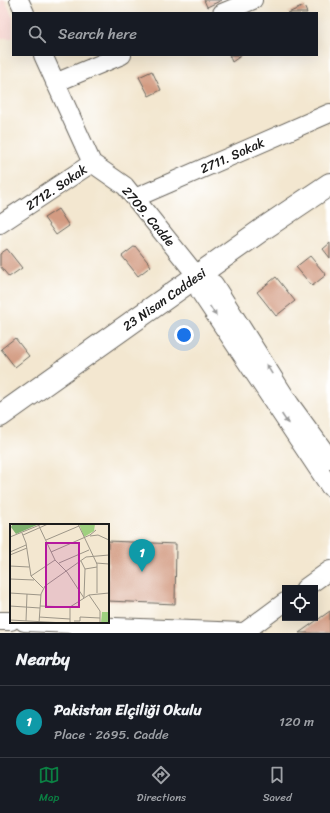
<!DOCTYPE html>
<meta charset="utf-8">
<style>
body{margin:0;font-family:Sriracha,sans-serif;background:#20242c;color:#f1f3f6}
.controls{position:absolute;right:12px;bottom:12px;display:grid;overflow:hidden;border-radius:0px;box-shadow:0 4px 16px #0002}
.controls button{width:36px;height:36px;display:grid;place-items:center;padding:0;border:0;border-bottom:1px solid #363941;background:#171b24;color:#f1f3f6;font:20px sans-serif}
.you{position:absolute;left:184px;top:335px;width:14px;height:14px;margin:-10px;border:3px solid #fff;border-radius:50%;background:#1a73e8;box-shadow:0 0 0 6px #1a73e833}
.badge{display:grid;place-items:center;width:26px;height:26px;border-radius:50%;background:#0b8043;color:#fff;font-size:13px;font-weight:700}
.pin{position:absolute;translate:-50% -33px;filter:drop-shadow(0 1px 2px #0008)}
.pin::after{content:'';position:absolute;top:21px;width:14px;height:12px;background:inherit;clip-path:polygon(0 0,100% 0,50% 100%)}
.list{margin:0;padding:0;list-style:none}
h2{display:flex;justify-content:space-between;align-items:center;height:52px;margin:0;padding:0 16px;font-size:17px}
h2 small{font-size:13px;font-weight:400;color:#9ea1a6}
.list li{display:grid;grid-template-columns:26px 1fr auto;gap:12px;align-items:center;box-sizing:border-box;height:72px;padding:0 16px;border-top:1px solid #363941}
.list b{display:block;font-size:15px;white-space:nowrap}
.list p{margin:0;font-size:13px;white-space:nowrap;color:#9ea1a6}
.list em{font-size:13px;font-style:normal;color:#9ea1a6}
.icon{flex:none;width:22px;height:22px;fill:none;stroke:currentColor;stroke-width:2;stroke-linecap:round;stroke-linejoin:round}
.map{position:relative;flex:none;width:330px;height:633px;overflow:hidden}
.search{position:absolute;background:#171b24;box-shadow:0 4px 16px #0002;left:12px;right:12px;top:12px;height:44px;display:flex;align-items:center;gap:10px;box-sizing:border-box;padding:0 14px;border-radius:0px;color:#9ea1a6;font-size:15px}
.sheet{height:124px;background:#171b24}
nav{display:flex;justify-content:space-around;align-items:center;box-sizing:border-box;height:56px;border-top:1px solid #363941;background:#171b24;font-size:11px;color:#9ea1a6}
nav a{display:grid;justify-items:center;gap:2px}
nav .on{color:#0b8043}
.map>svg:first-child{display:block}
</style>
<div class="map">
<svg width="330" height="633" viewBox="0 0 330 633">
<rect width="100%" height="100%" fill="#fff"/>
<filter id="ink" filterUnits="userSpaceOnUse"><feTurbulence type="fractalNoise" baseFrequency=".025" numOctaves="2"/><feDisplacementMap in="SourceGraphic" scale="8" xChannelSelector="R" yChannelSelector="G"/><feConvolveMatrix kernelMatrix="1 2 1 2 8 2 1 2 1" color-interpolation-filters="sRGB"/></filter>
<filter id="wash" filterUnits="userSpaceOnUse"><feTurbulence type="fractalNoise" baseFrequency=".012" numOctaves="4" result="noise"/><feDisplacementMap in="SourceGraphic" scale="16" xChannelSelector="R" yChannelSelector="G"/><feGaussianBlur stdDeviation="0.9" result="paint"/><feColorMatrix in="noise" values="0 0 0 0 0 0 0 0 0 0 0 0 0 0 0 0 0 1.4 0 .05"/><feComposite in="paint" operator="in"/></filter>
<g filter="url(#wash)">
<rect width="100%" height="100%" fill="#f3e7d0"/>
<path fill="#f7d0ca" d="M0 0H5L13 18V38H0Z"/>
<g id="blocks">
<path fill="#d39b82" d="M204 0H222L207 7Z
M304 6 307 13H288Z
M229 55H242L232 62Z
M152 71 161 90 149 96 139 77Z
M58 209 69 226 56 235 44 218Z
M330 243V258L323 249Z
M135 246 151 266 138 276 122 256Z
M7 249 22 268 9 277 0 266V254Z
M310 256 326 275 312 286 296 267Z
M276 277 295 301 276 316 257 292Z
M15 338 29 356 15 367 1 349Z
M108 541 176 544 175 604 108 601Z
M330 611V633H299Z"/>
</g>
</g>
<g filter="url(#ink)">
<use href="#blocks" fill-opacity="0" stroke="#67635b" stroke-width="1"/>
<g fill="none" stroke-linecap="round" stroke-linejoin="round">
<defs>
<path id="minor" d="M19 0 25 13
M222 13 253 0
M43 55 92 163 125 186 197 276 214 284 290 404 330 459
M55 83 122 55
M135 198 330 113
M0 224 92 163
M197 276 200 292 330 487
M305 588 330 570
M0 621H11
M24 622 73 624 89 626 243 632
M243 633 285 602"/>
<path id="major" d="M0 416 263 229 330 184"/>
</defs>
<use href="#minor" stroke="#67635b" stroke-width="20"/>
<use href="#major" stroke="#67635b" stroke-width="24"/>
<use href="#minor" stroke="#fff" stroke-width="18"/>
<use href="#major" stroke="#fff" stroke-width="22"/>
</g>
<defs><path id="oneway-solid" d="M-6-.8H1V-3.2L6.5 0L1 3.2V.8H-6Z"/></defs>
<g fill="#999">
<use href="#oneway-solid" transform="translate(213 311) rotate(56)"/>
<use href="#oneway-solid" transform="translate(269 369) rotate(-122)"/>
<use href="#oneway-solid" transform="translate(285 419) rotate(56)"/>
</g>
</g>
<g text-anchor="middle" stroke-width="4" stroke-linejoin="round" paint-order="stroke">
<g font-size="13" fill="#1c1c1c" stroke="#fff">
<text transform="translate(232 155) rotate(-24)" y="5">2711. Sokak</text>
<text transform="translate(56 187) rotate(-34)" y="5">2712. Sokak</text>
<text transform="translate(149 216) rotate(50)" y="5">2709. Cadde</text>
<text transform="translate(164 299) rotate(-35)" y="5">23 Nisan Caddesi</text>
</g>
</g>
<g transform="translate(10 524)">
<rect width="99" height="99" fill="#f3e7d0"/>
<path d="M69 0H85L84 7 74 13ZM92 88H99V99H91Z" fill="#9fd07f"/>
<path d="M3 0H26L27 1 6 10 1 3Z" fill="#7fb26e"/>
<path fill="none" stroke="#9d9688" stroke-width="1" d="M28 0 45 36 57 48 74 74M68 0 87 40V69M12 9 16 19 21 52 33 64M13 11 38 0M80 12 88 11 99 16M0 13 32 0M36 16 69 2M0 28 16 21M41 28 80 11 86 6M0 31 17 24M71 37 75 45 74 73M49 39 79 26M86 39 99 40M0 42 19 43M75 45 87 43M21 52 45 36M0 55 24 56M0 69 31 71M79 71 90 87V99M0 82 30 84M30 82 60 83M29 93 60 95M0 96 55 99M16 97 17 70M64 97H70V93L90 94M29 99 31 70 35 62 76 33 99 31M60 99V83L79 71 99 69"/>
<path fill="#b5179e" fill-opacity="0.15" stroke="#b5179e" stroke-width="2" d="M36 19H69V83H36Z"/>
<rect width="99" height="99" fill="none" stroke="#1c1c1c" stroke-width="2"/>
</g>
</svg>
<div class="controls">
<button><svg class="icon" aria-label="locate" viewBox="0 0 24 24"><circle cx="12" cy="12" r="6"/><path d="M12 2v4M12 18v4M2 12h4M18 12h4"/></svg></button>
</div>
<div class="you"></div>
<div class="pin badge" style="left:142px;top:572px;background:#0f9aa8">1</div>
<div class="search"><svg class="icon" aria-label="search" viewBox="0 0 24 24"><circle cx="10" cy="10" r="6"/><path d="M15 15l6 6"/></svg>Search here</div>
</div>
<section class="sheet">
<h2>Nearby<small></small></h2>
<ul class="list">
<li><span class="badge" style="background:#0f9aa8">1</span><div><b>Pakistan Elçiliği Okulu</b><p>Place · 2695. Cadde</p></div><em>120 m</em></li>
</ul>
</section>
<nav>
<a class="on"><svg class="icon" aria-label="map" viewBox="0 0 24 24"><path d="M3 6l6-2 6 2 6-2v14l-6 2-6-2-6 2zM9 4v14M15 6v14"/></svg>Map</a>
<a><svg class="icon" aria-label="directions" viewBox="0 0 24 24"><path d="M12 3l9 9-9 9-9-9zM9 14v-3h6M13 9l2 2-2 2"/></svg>Directions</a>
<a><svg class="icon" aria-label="saved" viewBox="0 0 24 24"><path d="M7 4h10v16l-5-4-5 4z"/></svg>Saved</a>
</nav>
